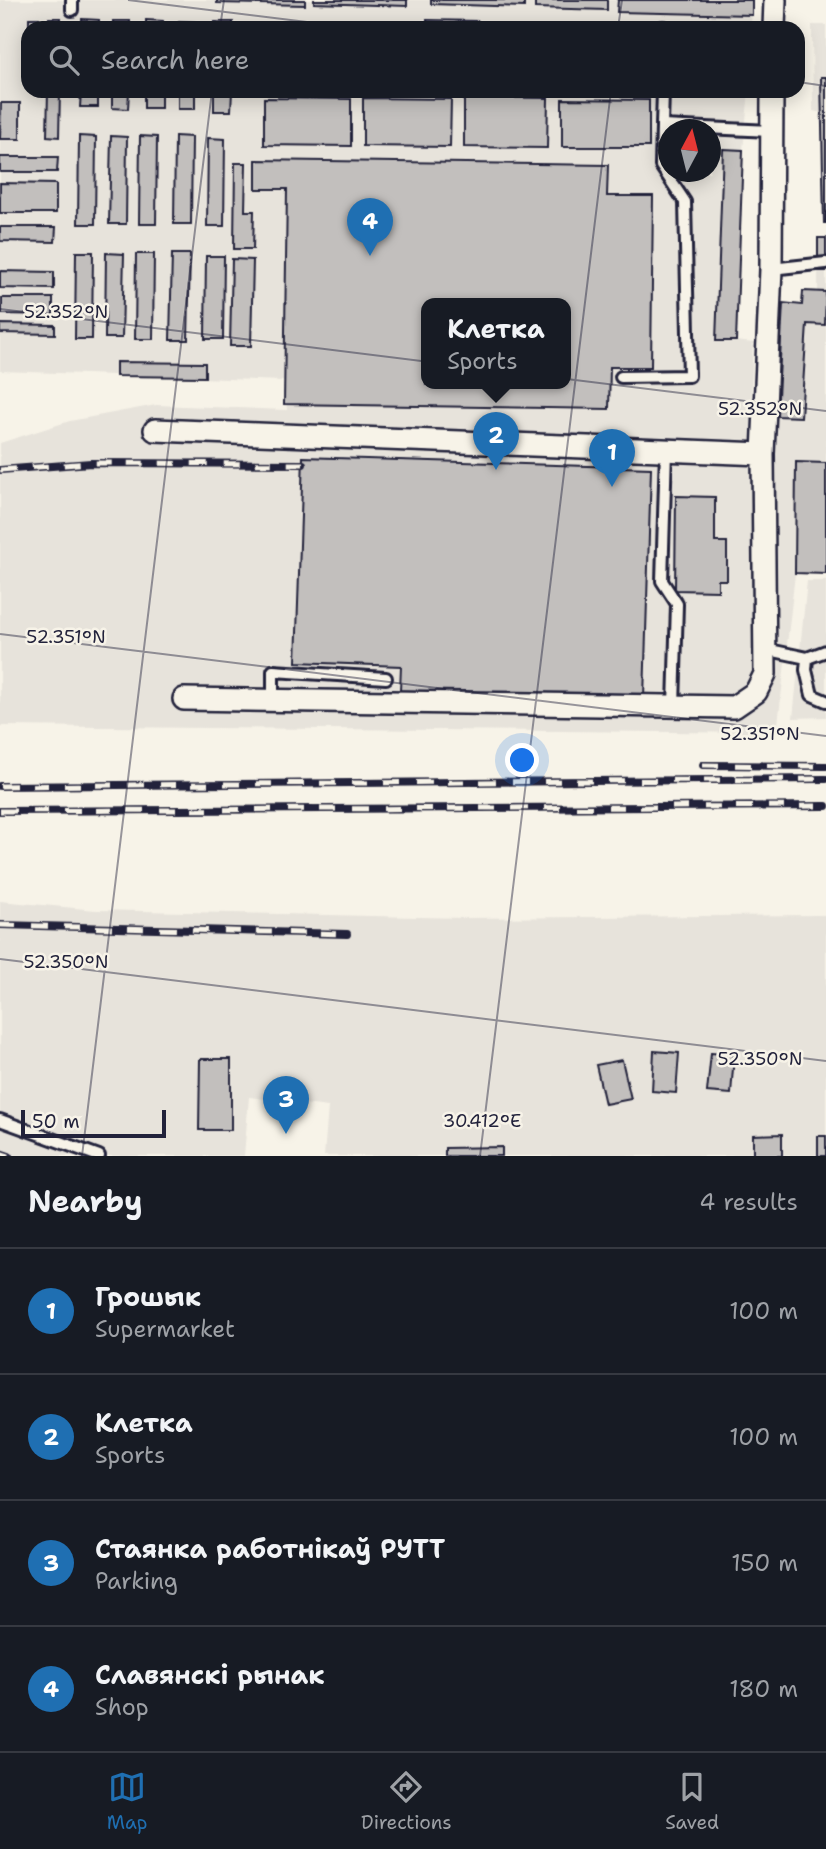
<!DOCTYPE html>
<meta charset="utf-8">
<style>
body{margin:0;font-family:"Shantell Sans",sans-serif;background:#20242c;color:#f1f3f6}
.compass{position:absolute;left:658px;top:119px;width:63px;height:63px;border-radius:50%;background:#171b24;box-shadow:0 4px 18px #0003;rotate:7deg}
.scale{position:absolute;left:21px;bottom:18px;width:145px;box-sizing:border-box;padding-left:7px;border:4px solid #22223b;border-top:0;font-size:19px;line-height:24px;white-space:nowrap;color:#22223b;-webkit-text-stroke:5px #f7f3e8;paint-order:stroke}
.you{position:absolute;left:523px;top:761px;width:24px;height:24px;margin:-18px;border:5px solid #fff;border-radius:50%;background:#1a73e8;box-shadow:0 0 0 10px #1a73e833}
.badge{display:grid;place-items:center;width:46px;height:46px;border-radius:50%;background:#1f6fb2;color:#fff;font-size:23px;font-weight:700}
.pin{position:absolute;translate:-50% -58px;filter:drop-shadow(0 2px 4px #0008)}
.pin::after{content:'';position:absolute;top:37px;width:24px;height:21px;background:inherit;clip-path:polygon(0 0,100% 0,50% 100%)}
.popup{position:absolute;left:421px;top:298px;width:150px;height:91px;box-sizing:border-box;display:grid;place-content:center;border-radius:14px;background:#171b24;filter:drop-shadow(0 2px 5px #0005);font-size:23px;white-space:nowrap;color:#9ea1a6}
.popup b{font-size:26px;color:#f1f3f6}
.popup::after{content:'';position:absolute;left:50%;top:100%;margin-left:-14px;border:14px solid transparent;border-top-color:#171b24}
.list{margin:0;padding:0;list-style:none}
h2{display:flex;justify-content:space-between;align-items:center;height:91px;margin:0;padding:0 28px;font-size:30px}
h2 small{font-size:23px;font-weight:400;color:#9ea1a6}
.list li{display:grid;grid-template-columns:46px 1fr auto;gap:21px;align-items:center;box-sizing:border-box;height:126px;padding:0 28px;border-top:2px solid #363941}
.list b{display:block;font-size:26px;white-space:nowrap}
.list p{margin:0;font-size:23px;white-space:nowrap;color:#9ea1a6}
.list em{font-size:23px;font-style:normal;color:#9ea1a6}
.icon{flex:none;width:38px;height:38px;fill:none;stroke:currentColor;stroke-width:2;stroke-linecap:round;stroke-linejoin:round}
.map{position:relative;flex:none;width:826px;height:1156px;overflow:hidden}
.search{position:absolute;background:#171b24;box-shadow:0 4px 18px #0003;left:21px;right:21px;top:21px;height:77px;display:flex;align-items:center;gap:18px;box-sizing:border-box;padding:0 24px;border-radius:21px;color:#9ea1a6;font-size:26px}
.sheet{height:595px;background:#171b24}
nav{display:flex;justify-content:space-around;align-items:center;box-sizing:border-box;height:98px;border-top:2px solid #363941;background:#171b24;font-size:19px;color:#9ea1a6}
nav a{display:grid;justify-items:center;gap:4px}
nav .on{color:#1f6fb2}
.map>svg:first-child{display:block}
</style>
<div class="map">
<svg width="826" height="1156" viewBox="0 0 826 1156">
<rect width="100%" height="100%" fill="#f7f3e8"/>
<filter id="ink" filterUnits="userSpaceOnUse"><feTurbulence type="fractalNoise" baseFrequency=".0143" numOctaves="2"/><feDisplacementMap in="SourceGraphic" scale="14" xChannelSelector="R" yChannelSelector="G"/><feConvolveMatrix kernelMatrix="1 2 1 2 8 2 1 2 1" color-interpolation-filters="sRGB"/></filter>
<g filter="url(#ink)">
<path fill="#e7e3db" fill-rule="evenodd" d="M0 0H752L751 28H28V91H749L743 150 736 341 753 343 751 399 777 400 783 303 802 305 803 291 818 292V238H826V574H795L777 733 0 726V443L70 421 156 405 287 410 284 381 0 371ZM668 130H710V172H668ZM426 304H566V384H426Z
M812 25H826V223L822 113 813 111Z
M807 581H826V717L793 718Z
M0 901 96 910 464 918 826 915V1156H324L328 1107 249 1097 244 1156H0Z"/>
<path fill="#c2bfbd" stroke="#22223b" stroke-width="2" fill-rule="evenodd" d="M217 0H305V5L217 3Z
M314 0H407V6L314 3Z
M431 0H524V7L431 4Z
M535 0H607V10L535 8Z
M618 0H752V15L617 12Z
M29 18H39V28H29Z
M49 18H61V28H49Z
M82 19 99 20V28H82Z
M146 20 163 21V28H146Z
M427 20 478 21V28H427Z
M113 21H130V28H113Z
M179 21 196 22V28H179Z
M215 22H233V28H215Z
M266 24 410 26 409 28H266Z
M821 77H826V223H824Z
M48 91H60L59 137 47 136Z
M81 91H98V107H80Z
M112 91H129L128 109 112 108Z
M144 91H161V108H144Z
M178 91H195V109H178Z
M214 91H232L231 111H214Z
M464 97 548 98 547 148 464 147Z
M264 98 351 99V146L264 145Z
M363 98 451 99 450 147 363 146Z
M562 99 649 100V147H562Z
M1 103H20V139H0Z
M79 136 96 137 95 224H78Z
M111 136 127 137 126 224H109Z
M140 136 157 137 156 224H139Z
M175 136 192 137 191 224H174Z
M208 138 225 139 224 226H207Z
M723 149 743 150 736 341H716Z
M0 157H58L57 172H0Z
M256 160 608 165 607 196H653L651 367H610L609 409 284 404 287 189H256ZM426 304H566V384H426Z
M235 163H246L245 211H254L253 249H234Z
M0 183 56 184V213H0Z
M0 227H56L55 242 0 241Z
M818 238H826V271H818Z
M76 252H93L92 339H75Z
M106 253 124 254 122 338H105Z
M136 254H154L153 339H135Z
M172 254H190L188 340H170Z
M206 256H224L223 339H205Z
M232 259 253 260 251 346H230Z
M0 271 54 272V289L0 288Z
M803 291 826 292 825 325 807 324 801 417 777 416 783 303 802 305Z
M2 298H53V315L2 314Z
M0 324 55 325V334L0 333Z
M116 362 205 363V377L116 376Z
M303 457 651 468 644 698 400 691 401 666 296 662Z
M796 462 826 463V574L795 573Z
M676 496 715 497V542H727V580H718V591L675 590Z
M654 1051 679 1053 676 1093 652 1091Z
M711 1053 734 1055 731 1094 707 1092Z
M200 1059H231V1130H199Z
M622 1060 631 1099 605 1104 596 1065Z
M782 1134V1156H753V1135Z
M818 1136H826V1156H818Z
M502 1147V1156H445V1148Z"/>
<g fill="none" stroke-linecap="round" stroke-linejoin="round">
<defs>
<path id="service" d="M72 0V10
M663 28V27
M663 91 662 126 771 131
M771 269 826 263
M621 377 689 376 685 202 661 166 662 126
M666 450 662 581 677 604 674 706
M765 649 807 658
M826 651 807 658 806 670 812 695 826 701
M273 700V671L386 678
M0 1120 99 1156"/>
<path id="minor" d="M774 28 775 0
M155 430 763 454 771 269 772 91
M184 699 734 707 756 692 765 674 763 454"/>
</defs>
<use href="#service" stroke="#22223b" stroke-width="16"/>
<use href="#minor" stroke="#22223b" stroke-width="26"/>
<use href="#service" stroke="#f7f3e8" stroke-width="10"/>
<use href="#minor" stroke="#f7f3e8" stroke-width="21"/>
<defs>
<path id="rail" d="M0 470 91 463 303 464
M703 765 826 766
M0 786 826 779
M0 811 826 806
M0 925 347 934
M0 1153 9 1156"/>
</defs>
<use href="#rail" stroke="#22223b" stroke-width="8"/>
<use href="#rail" stroke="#f7f3e8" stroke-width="5" stroke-dasharray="16" stroke-linecap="butt"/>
</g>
</g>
<path fill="none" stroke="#22223b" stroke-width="2" stroke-opacity="0.45" d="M128 0 356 28M220 28 224 0M618 28 622 0M798 82 826 86M0 309 826 411M0 634 826 736M0 959 826 1061M82 1156 212 91M480 1156 611 91"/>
<g font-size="18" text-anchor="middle" fill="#22223b" stroke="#f7f3e8" stroke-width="5" stroke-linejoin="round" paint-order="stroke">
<text x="66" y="318">52.352°N</text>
<text x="760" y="415">52.352°N</text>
<text x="66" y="643">52.351°N</text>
<text x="760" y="740">52.351°N</text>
<text x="66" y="968">52.350°N</text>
<text x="760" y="1065">52.350°N</text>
<text x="482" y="1127">30.412°E</text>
</g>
</svg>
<svg class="compass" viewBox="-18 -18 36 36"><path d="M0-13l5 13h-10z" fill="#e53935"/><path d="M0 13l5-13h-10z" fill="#9ea1a6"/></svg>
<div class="scale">50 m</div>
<div class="you"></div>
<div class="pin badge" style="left:612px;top:487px">1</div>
<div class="pin badge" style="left:496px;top:470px">2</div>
<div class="popup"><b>Клетка</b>Sports</div>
<div class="pin badge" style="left:286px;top:1134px">3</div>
<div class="pin badge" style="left:370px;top:256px">4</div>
<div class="search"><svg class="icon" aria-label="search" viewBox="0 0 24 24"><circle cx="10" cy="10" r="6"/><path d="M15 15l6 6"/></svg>Search here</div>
</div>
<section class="sheet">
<h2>Nearby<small>4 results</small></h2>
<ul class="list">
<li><span class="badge">1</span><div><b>Грошык</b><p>Supermarket</p></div><em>100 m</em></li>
<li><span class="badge">2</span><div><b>Клетка</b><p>Sports</p></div><em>100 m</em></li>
<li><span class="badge">3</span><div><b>Стаянка работнікаў РУТТ</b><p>Parking</p></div><em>150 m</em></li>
<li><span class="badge">4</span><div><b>Славянскі рынак</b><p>Shop</p></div><em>180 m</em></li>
</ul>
</section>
<nav>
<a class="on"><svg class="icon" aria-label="map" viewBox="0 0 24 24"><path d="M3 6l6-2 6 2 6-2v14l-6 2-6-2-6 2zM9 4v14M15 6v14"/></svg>Map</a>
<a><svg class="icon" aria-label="directions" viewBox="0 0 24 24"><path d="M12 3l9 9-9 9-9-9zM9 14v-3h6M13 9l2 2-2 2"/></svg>Directions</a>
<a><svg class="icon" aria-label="saved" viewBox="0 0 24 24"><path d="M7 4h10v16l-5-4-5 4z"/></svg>Saved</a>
</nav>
